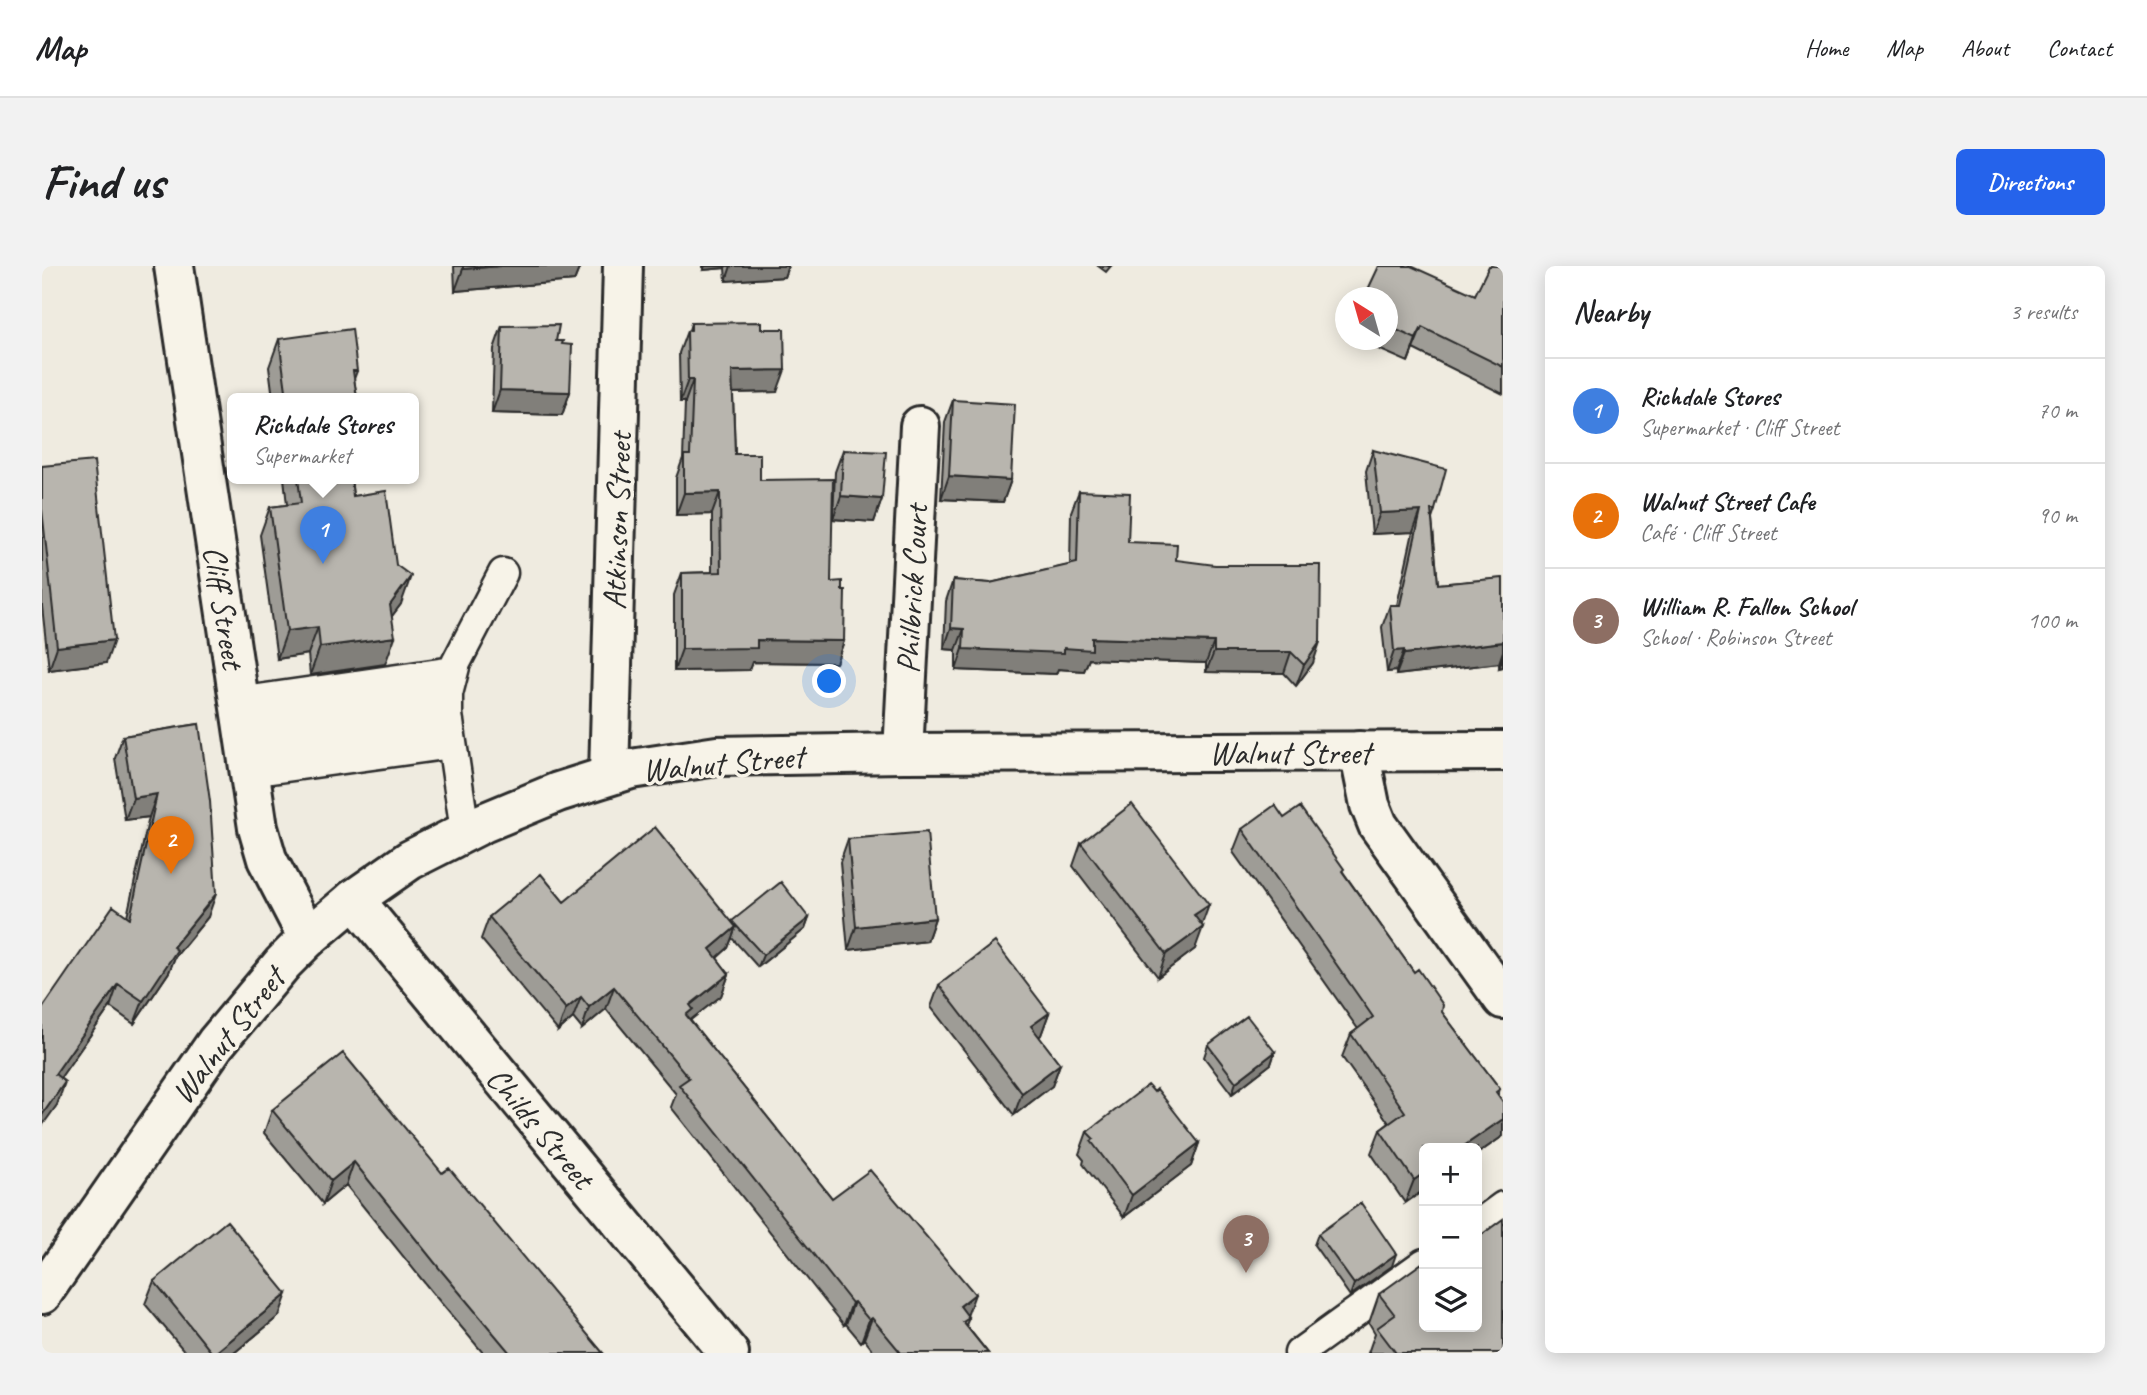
<!DOCTYPE html>
<meta charset="utf-8">
<style>
body{margin:0;font-family:Caveat,sans-serif;background:#f2f2f2;color:#202124}
.controls{position:absolute;right:21px;bottom:21px;display:grid;overflow:hidden;border-radius:10px;box-shadow:0 4px 18px #0003}
.controls button{width:63px;height:63px;display:grid;place-items:center;padding:0;border:0;border-bottom:2px solid #e0e0e0;background:#fff;color:#202124;font:35px sans-serif}
.compass{position:absolute;left:1293px;top:21px;width:63px;height:63px;border-radius:50%;background:#fff;box-shadow:0 4px 18px #0003;rotate:323deg}
.you{position:absolute;left:788px;top:416px;width:24px;height:24px;margin:-18px;border:5px solid #fff;border-radius:50%;background:#1a73e8;box-shadow:0 0 0 10px #1a73e833}
.badge{display:grid;place-items:center;width:46px;height:46px;border-radius:50%;background:#2563eb;color:#fff;font-size:23px;font-weight:700}
.pin{position:absolute;translate:-50% -58px;filter:drop-shadow(0 2px 4px #0008)}
.pin::after{content:'';position:absolute;top:37px;width:24px;height:21px;background:inherit;clip-path:polygon(0 0,100% 0,50% 100%)}
.popup{position:absolute;left:185px;top:127px;width:192px;height:91px;box-sizing:border-box;display:grid;place-content:center;border-radius:10px;background:#fff;filter:drop-shadow(0 2px 5px #0005);font-size:23px;white-space:nowrap;color:#757577}
.popup b{font-size:26px;color:#202124}
.popup::after{content:'';position:absolute;left:50%;top:100%;margin-left:-14px;border:14px solid transparent;border-top-color:#fff}
.list{margin:0;padding:0;list-style:none}
h2{display:flex;justify-content:space-between;align-items:center;height:91px;margin:0;padding:0 28px;font-size:30px}
h2 small{font-size:23px;font-weight:400;color:#757577}
.list li{display:grid;grid-template-columns:46px 1fr auto;gap:21px;align-items:center;box-sizing:border-box;height:105px;padding:0 28px;border-top:2px solid #e0e0e0}
.list b{display:block;font-size:26px;white-space:nowrap}
.list p{margin:0;font-size:23px;white-space:nowrap;color:#757577}
.list em{font-size:23px;font-style:normal;color:#757577}
.icon{flex:none;width:38px;height:38px;fill:none;stroke:currentColor;stroke-width:2;stroke-linecap:round;stroke-linejoin:round}
.map{position:relative;flex:none;width:1461px;height:1087px;overflow:hidden;border-radius:10px}
header{display:flex;align-items:center;gap:42px;box-sizing:border-box;height:98px;padding:0 35px;background:#fff;border-bottom:2px solid #e0e0e0}
header strong{font-size:33px}
nav{display:flex;gap:38px;margin-inline-start:auto;font-size:24px}
.intro{display:flex;align-items:center;justify-content:space-between;box-sizing:border-box;height:168px;padding:0 42px}
h1{margin:0;font-size:49px}
.button{padding:18px 32px;border-radius:10px;background:#2563eb;color:#fff;font-size:24px;font-weight:700}
main{display:flex;gap:42px;padding:0 42px}
aside{flex:1;background:#fff;border-radius:10px;box-shadow:0 4px 18px #0003}
.map>svg:first-child{display:block}
</style>
<header>
<strong>Map</strong>
<nav><a>Home</a><a>Map</a><a>About</a><a>Contact</a></nav>
</header>
<div class="intro"><h1>Find us</h1><a class="button">Directions</a></div>
<main>
<div class="map">
<svg width="1461" height="1087" viewBox="0 0 1461 1087">
<rect width="100%" height="100%" fill="#efebe0"/>
<filter id="ink" filterUnits="userSpaceOnUse"><feTurbulence type="fractalNoise" baseFrequency=".0143" numOctaves="2"/><feDisplacementMap in="SourceGraphic" scale="14" xChannelSelector="R" yChannelSelector="G"/><feConvolveMatrix kernelMatrix="1 2 1 2 8 2 1 2 1" color-interpolation-filters="sRGB"/></filter>
<g filter="url(#ink)">
<g fill="none" stroke-linecap="round" stroke-linejoin="round">
<defs>
<path id="service" d="M197 436 411 405
M200 458 406 428
M205 484 407 455
M208 506 410 478
M423 565 406 449V428L414 397 461 307
M1435 959 1461 940
M1257 1087 1382 997"/>
<path id="minor" d="M132 0 216 562 225 593 266 672
M1317 485 1328 539 1336 559 1461 733
M861 487 878 160
M567 509 581 0
M312 633 687 1087"/>
<path id="primary" d="M0 1028 174 777 241 697 266 672 312 633 368 594 441 557 516 526 589 503 675 490 861 487 1461 485"/>
</defs>
<use href="#service" stroke="#2b2b2b" stroke-width="33"/>
<use href="#minor" stroke="#2b2b2b" stroke-width="44"/>
<use href="#primary" stroke="#2b2b2b" stroke-width="44"/>
<use href="#service" stroke="#f7f3e8" stroke-width="28"/>
<use href="#minor" stroke="#f7f3e8" stroke-width="38"/>
<use href="#primary" stroke="#f7f3e8" stroke-width="38"/>
</g>
<path fill="#9e9c96" stroke="#2b2b2b" stroke-width="2" d="M412 0H538L532 15 413 25Z
M661 0H746L742 11 684 15 683 2 661 4Z
M1056 0H1069L1064 6Z
M1461 0V128L1371 83 1366 96 1316 74H1346V32L1433 29Z
M649 57 719 63 735 126 691 127 693 188 718 214 789 316 800 324 802 375 794 397 710 396 707 404 632 405V329L640 307 670 306V248L634 249V212L641 192 643 136H638L637 87 645 65 647 64Z
M460 60 520 78 528 126 520 149 450 147 452 83Z
M237 73 315 105 312 113 315 132H231L227 101Z
M911 134 969 214 961 236 899 233 903 156Z
M801 184 840 233 832 256 791 253 793 206Z
M1331 184 1393 244 1390 253 1396 318 1461 312V401L1457 402V397L1354 409V405L1345 406 1340 361 1348 339H1355L1371 266 1330 268 1324 205Z
M0 200 64 397 7 404 0 340Z
M242 212H309L311 230 359 338 350 350 343 398 268 409 266 388 235 393 218 269 228 241 245 239Z
M1037 225 1086 276 1134 294 1271 397 1254 420 1242 407 1164 406V397L1047 393 1042 405 1016 403 1014 408 914 404V384L902 383 904 335 911 314 948 317 1028 299 1029 246Z
M157 458 166 651 133 691 127 706 92 758 68 741 18 812 15 839 0 743 85 650 107 551 83 554 73 492 81 470Z
M1242 552 1301 606 1400 746 1458 823 1456 829 1461 836V870L1435 888V882H1382V924L1363 937 1329 887 1338 864 1347 857 1300 791 1309 768 1316 763 1191 586 1200 563Z
M806 573 893 652 885 675 806 684 798 596Z
M1039 577 1159 659 1153 683 1116 711 1031 600Z
M522 636 690 655 767 652 763 663 716 701 690 672 686 682 675 692 687 708 679 730 648 754 790 932 925 1050 927 1052 924 1059 946 1087H833L822 1073 819 1076 804 1058 802 1059 629 841 634 828 564 743 540 763 531 752 516 765 439 673 447 651Z
M897 719 1007 747 999 769 997 771 1018 798 1010 820 972 849 889 741Z
M1166 779 1233 786 1229 798 1190 828 1162 791Z
M1112 826 1157 877 1149 900 1082 951 1041 898 1042 894 1037 888 1045 866Z
M230 844 400 907 561 1087H441L389 1025 304 919 281 938 222 867Z
M1276 968 1350 1000 1308 1030 1272 979Z
M112 1015 237 1050 192 1087H144L103 1038Z
M1337 1028 1382 1061 1461 1087H1326L1333 1067 1327 1057Z"/>
<path fill="#817f7a" stroke="#2b2b2b" stroke-width="2" d="M459 0H538L532 15 413 25 421 3Z
M663 0H684L683 2 661 4Z
M689 0H746L742 11 684 15Z
M1380 61 1371 83 1366 96 1374 73Z
M743 104 735 126 682 127 690 105Z
M646 114H651L643 136H638Z
M458 124 528 126 520 149 450 147Z
M907 210 969 214 961 236 899 233Z
M678 226 670 248 634 249 642 227Z
M799 230 840 233 832 256 791 253Z
M1379 245 1371 266 1330 268 1338 247Z
M369 310 359 338 338 366 348 339Z
M276 361 266 388 235 393 245 365Z
M909 362 922 363 914 384 902 383Z
M353 371 343 398 268 409 278 381Z
M1050 372 1172 376 1164 397 1047 393 1042 405 1016 403 1014 408 914 404 921 383 1022 382Z
M72 374 64 397 7 404 15 381Z
M715 374 802 375 794 397 710 396 707 404 632 405 640 383Z
M1278 376 1271 397 1254 420 1262 399Z
M1461 376V385L1457 397 1354 409 1362 388Z
M1362 384 1354 405 1345 406 1352 385Z
M1172 386H1249L1242 407 1164 406Z
M1461 391V401L1457 402Z
M115 528 107 551 83 554 91 532Z
M174 628 166 651 133 691 127 706 92 758 101 735 131 681Z
M1167 639 1159 661 1152 649Z
M767 652 763 663 716 701 721 689Z
M893 652 885 675 806 684 814 661Z
M694 661 686 682 660 705 668 683Z
M1161 661 1153 683 1116 711 1124 688Z
M687 708 679 730 646 756 636 770 648 739Z
M76 718 68 741 5 831 13 808Z
M572 721 564 743 540 763 547 741Z
M539 731 531 752 516 765 524 743Z
M1007 747 999 769 981 783 989 760Z
M1233 786 1229 798 1190 828 1194 816Z
M1018 798 1010 820 972 849 980 827Z
M23 816 15 839 0 860V849Z
M1461 853V870L1435 888V882H1419Z
M1157 877 1149 900 1082 951 1090 929Z
M312 896 304 919 281 938 289 915Z
M1382 907V924L1363 937 1372 914Z
M1354 988 1350 1000 1308 1030 1312 1018Z
M245 1028 237 1050 192 1087H173Z
M933 1028 925 1050 918 1040Z
M812 1036 804 1058 802 1059 810 1037Z
M830 1052 822 1073 819 1076 827 1054Z"/>
<path fill="#b8b5ae" stroke="#2b2b2b" stroke-width="2" d="M421 0H459L421 3Z
M1337 0H1369L1433 29 1447 0H1461V101L1380 61 1374 73 1346 60V32H1322Z
M719 56V63H742L743 104 690 105 693 188H718V214L791 213 789 316 800 315V324H803L802 375 715 374V382L640 383V307L679 306 678 226 642 227V189H648L651 114H646L645 65 649 64V57Z
M517 59 514 75H521L520 78 530 79 528 126 458 124 460 60Z
M310 63 315 105H311L315 132H245L237 73Z
M911 134 973 138 969 214 907 210Z
M801 184 844 186 840 233 799 230Z
M1331 184 1404 203 1393 244H1389L1396 318 1461 312V376L1362 388V384L1352 385 1348 339H1358L1379 245 1338 247Z
M52 195 72 374 15 381 0 243V200Z
M256 212H309L311 230 344 225 354 299 369 310 348 339 353 371 278 381 276 361 245 365 228 241 259 237Z
M1037 225 1088 227 1086 276 1135 278 1134 294 1173 299H1279L1278 376 1262 399 1249 386H1172V376L1050 372V384L1022 382V387L921 383 922 363 909 362 911 314 948 317 1035 297Z
M157 458 168 535 174 628 131 681 135 684 101 735 76 718 13 808 23 816 0 849V743L71 640 88 652 115 528 91 532 81 470Z
M1090 538 1167 639 1152 649 1161 661 1124 688 1039 577Z
M1233 539 1242 552 1258 541 1302 603 1300 605 1372 706 1376 703 1401 739 1400 746 1458 823 1454 826 1461 836V853L1419 882H1382V907L1372 914 1338 864 1363 846 1309 768 1331 751 1200 563Z
M613 561 694 661 668 683 687 708 648 739 651 743 644 749 790 932 828 904 933 1028 918 1040 927 1052 921 1056 946 1087H859L830 1052 827 1054 812 1036 810 1037 637 819 647 812 572 721 547 741 539 731 524 743 447 651 499 608 522 636Z
M885 566 893 652 814 661 806 573Z
M739 616 767 652 721 689 690 655Z
M953 676 1007 747 989 760 1018 798 980 827 897 719Z
M1205 750 1233 786 1194 816 1166 779Z
M301 787 400 907 407 902 561 1087H468L397 1002 312 896 289 915 230 844Z
M1106 819 1112 826 1115 823 1157 877 1090 929 1049 875 1052 873 1045 866Z
M1319 937 1354 988 1312 1018 1276 968Z
M1461 953V1087H1354L1335 1062 1353 1049 1337 1028 1380 997 1382 1001V1061H1435V972Z
M185 955 245 1028 173 1087H170L112 1015Z"/>
</g>
<g text-anchor="middle" stroke-width="7" stroke-linejoin="round" paint-order="stroke">
<g font-size="33" fill="#2b2b2b" stroke="#f7f3e8">
<text transform="translate(574 255) rotate(-88)" y="12">Atkinson Street</text>
<text transform="translate(869 323) rotate(-87)" y="12">Philbrick Court</text>
<text transform="translate(183 341) rotate(81)" y="12">Cliff Street</text>
<text x="1248" y="498">Walnut Street</text>
<text transform="translate(681 496) rotate(-5)" y="12">Walnut Street</text>
<text transform="translate(185 769) rotate(-52)" y="12">Walnut Street</text>
<text transform="translate(499 861) rotate(50)" y="12">Childs Street</text>
</g>
</g>
</svg>
<div class="controls">
<button>+</button>
<button>−</button>
<button><svg class="icon" aria-label="layers" viewBox="0 0 24 24"><path d="M12 4l9 5-9 5-9-5zM3 14l9 5 9-5"/></svg></button>
</div>
<svg class="compass" viewBox="-18 -18 36 36"><path d="M0-13l5 13h-10z" fill="#e53935"/><path d="M0 13l5-13h-10z" fill="#757577"/></svg>
<div class="you"></div>
<div class="pin badge" style="left:281px;top:298px;background:#3f7fe0">1</div>
<div class="popup"><b>Richdale Stores</b>Supermarket</div>
<div class="pin badge" style="left:129px;top:608px;background:#e8710a">2</div>
<div class="pin badge" style="left:1204px;top:1007px;background:#8d6e63">3</div>
</div>
<aside>
<h2>Nearby<small>3 results</small></h2>
<ul class="list">
<li><span class="badge" style="background:#3f7fe0">1</span><div><b>Richdale Stores</b><p>Supermarket · Cliff Street</p></div><em>70 m</em></li>
<li><span class="badge" style="background:#e8710a">2</span><div><b>Walnut Street Cafe</b><p>Café · Cliff Street</p></div><em>90 m</em></li>
<li><span class="badge" style="background:#8d6e63">3</span><div><b>William R. Fallon School</b><p>School · Robinson Street</p></div><em>100 m</em></li>
</ul>
</aside>
</main>
